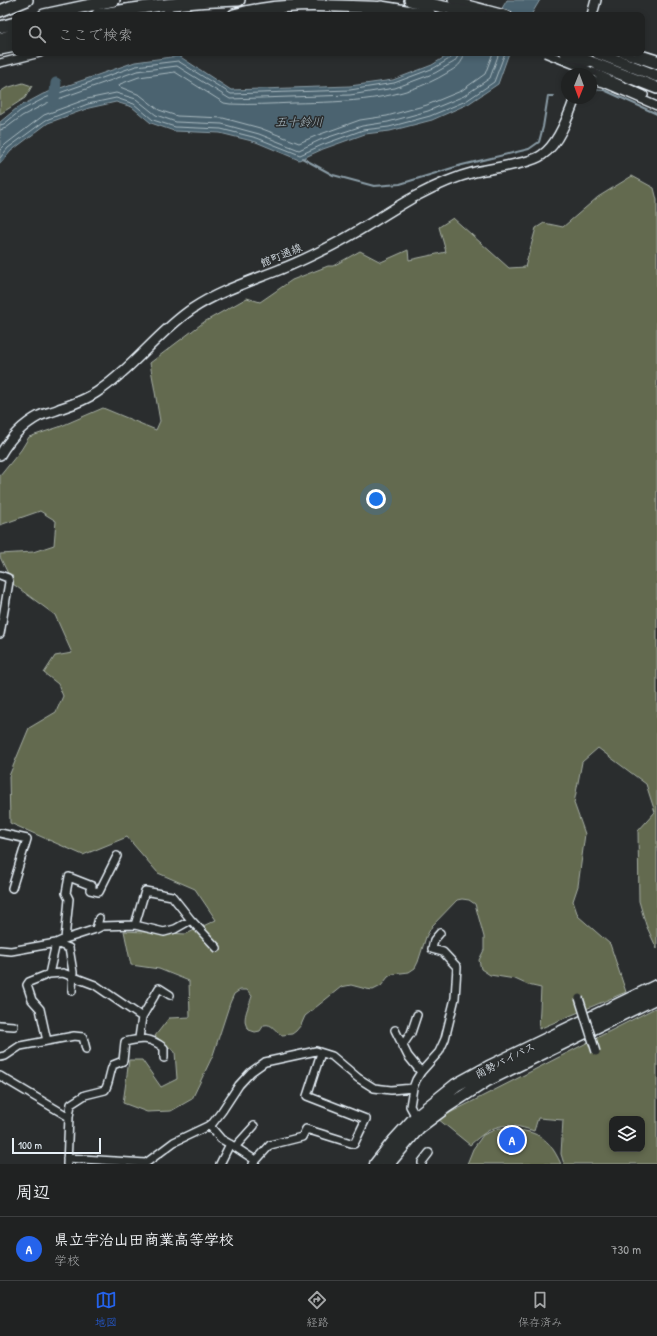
<!DOCTYPE html>
<html lang="ja">
<meta charset="utf-8">
<style>
body{margin:0;font-family:"Patrick Hand","Klee One",sans-serif;background:#282a2a;color:#f1f3f6}
.controls{position:absolute;right:12px;bottom:12px;display:grid;overflow:hidden;border-radius:8px;box-shadow:0 2px 6px #0003}
.controls button{width:36px;height:36px;display:grid;place-items:center;padding:0;border:0;border-bottom:1px solid #3d3f40;background:#202222;color:#f1f3f6;font:20px sans-serif}
.compass{position:absolute;left:561px;top:68px;width:36px;height:36px;border-radius:50%;background:#202222;box-shadow:0 2px 6px #0003;rotate:181deg}
.scale{position:absolute;left:12px;bottom:10px;width:89px;box-sizing:border-box;padding-left:4px;border:2px solid #e8f1f8;border-top:0;font-size:11px;line-height:14px;white-space:nowrap;color:#e8f1f8;-webkit-text-stroke:3px #2a2d2e;paint-order:stroke}
.you{position:absolute;left:376px;top:499px;width:14px;height:14px;margin:-10px;border:3px solid #fff;border-radius:50%;background:#1a73e8;box-shadow:0 0 0 6px #1a73e833}
.badge{display:grid;place-items:center;width:26px;height:26px;border-radius:50%;background:#2563eb;color:#fff;font-size:13px;font-weight:700}
.pin{position:absolute;translate:-50% -50%;border:2px solid #fff;box-shadow:0 1px 4px #0006}
.list{margin:0;padding:0;list-style:none}
h2{display:flex;justify-content:space-between;align-items:center;height:52px;margin:0;padding:0 16px;font-size:17px}
h2 small{font-size:13px;font-weight:400;color:#a2a4a5}
.list li{display:grid;grid-template-columns:26px 1fr auto;gap:12px;align-items:center;box-sizing:border-box;height:64px;padding:0 16px;border-top:1px solid #3d3f40}
.list b{display:block;font-size:15px;white-space:nowrap}
.list p{margin:0;font-size:13px;white-space:nowrap;color:#a2a4a5}
.list em{font-size:13px;font-style:normal;color:#a2a4a5}
.icon{flex:none;width:22px;height:22px;fill:none;stroke:currentColor;stroke-width:2;stroke-linecap:round;stroke-linejoin:round}
.map{position:relative;flex:none;width:657px;height:1164px;overflow:hidden}
.search{position:absolute;background:#202222;box-shadow:0 2px 6px #0003;left:12px;right:12px;top:12px;height:44px;display:flex;align-items:center;gap:10px;box-sizing:border-box;padding:0 14px;border-radius:8px;color:#a2a4a5;font-size:15px}
.sheet{height:116px;background:#202222}
nav{display:flex;justify-content:space-around;align-items:center;box-sizing:border-box;height:56px;border-top:1px solid #3d3f40;background:#202222;font-size:11px;color:#a2a4a5}
nav a{display:grid;justify-items:center;gap:2px}
nav .on{color:#2563eb}
.map>svg:first-child{display:block}
</style>
<div class="map">
<svg width="657" height="1164" viewBox="0 0 657 1164">
<rect width="100%" height="100%" fill="#2a2d2e"/>
<filter id="ink" filterUnits="userSpaceOnUse"><feTurbulence type="fractalNoise" baseFrequency=".025" numOctaves="2"/><feDisplacementMap in="SourceGraphic" scale="8" xChannelSelector="R" yChannelSelector="G"/><feConvolveMatrix kernelMatrix="1 2 1 2 8 2 1 2 1" color-interpolation-filters="sRGB"/></filter>
<g filter="url(#ink)">
<path fill="#636a50" stroke="#a6aea4" fill-rule="evenodd" d="M23 83 32 86 25 98 0 114V92L6 88Z
M632 176 654 188 657 200V949L646 925 639 901 638 831 655 812 646 784 598 748 582 762 574 803 585 834 578 886 573 901 578 916 610 944 626 992 539 1029 541 988 528 985 515 979 490 975 481 969 479 960 484 950V937L475 904 469 900 462 899 457 900 432 926 426 937 418 962 415 968 409 972 393 974 388 977 381 986 373 990 366 989 351 985 341 987 305 1016 301 1025 296 1031 292 1034 282 1035C275 1032 273 1023 264 1025L260 1031 255 1032 249 1030C240 1020 249 1007 252 996L247 990H240L234 994 230 1003 213 1055 192 1099 171 1111 147 1112 123 1103 129 1060H142L161 1087 177 1079 175 1052 155 1036 169 1018 190 1017 189 981 159 969 131 965 124 931 186 934 216 920 195 889 158 873 127 837 83 855 10 823 9 776 29 728 56 712 63 696 58 684 44 673 55 656 72 653 55 615 13 584 0 557V554L33 552 54 545 56 521 40 511 0 525V476L21 450 29 437 59 427 103 408 156 430 160 421 150 363 204 322 247 298 260 302 292 280 328 266H333L360 251 381 262 408 250 409 260 446 252 439 227 453 218 509 268 525 267 536 228 544 223 563 227 598 197Z
M657 1007V1164H564L561 1154 563 1120 538 1118 534 1131C504 1121 493 1124 470 1145L438 1119ZM612 1119H642V1149H612Z
M499 1128C532 1131 546 1131 561 1164H467L473 1149 483 1135Z"/>
<path fill="#4b646f" stroke="#8a9ca6" d="M507 0H540L531 15H496L501 10Z
M451 53H509L498 84 468 104 432 120 390 131 365 134 323 149 299 160 256 142 220 133 174 131 151 123 132 107 116 102 89 108 48 123 11 151 0 164V122L17 108 43 94 135 62 179 56 231 90 350 86 393 80 432 65Z"/>
<g fill="none" stroke-linecap="round" stroke-linejoin="round">
<path stroke="#a9b9c1" stroke-width="1" d="M464 53C463 64 456 68 447 73 402 101 346 102 294 103 272 104 251 105 230 104L224 103 175 72 139 77 120 84 119 86 120 87 140 95 159 110 177 116 223 118 260 128 299 143 318 135 360 120 387 116 427 105 461 91 485 74 493 53
M0 125 4 124 20 111 45 98 136 66 178 61 231 94 350 90 394 83 434 68 451 58 453 53
M0 130 6 128 22 116 47 103 137 71 177 66 230 99 350 95 395 88 435 73 454 62 457 58 458 53
M0 150 6 144 44 115 87 99 116 93 136 99 156 115 176 122 222 124 259 134 299 150 320 140 362 126 388 122 428 111 464 96 490 78 499 53
M0 158 8 148 46 120 88 104 116 98 134 104 153 120 175 127 221 129 257 138 300 155 322 145 363 130 389 127 430 116 466 101 494 82 505 53"/>
<path stroke="#8a9ca6" stroke-width="2" d="M591 89 604 90 657 114
M302 158 333 175 374 186 400 184 462 165 529 149 539 142 543 127 548 96H554"/>
<path stroke="#4b646f" stroke-width="11" d="M54 101 56 83"/>
<defs>
<path id="street" d="M452 0 508 15
M279 11V15
M622 53 657 65
M638 53 657 59
M0 63 40 53
M593 72 644 95
M591 80 604 83 657 106
M0 575 8 578 9 582 0 634
M0 833 27 839 12 888
M135 925 145 891 172 896 191 920
M96 929 102 926 135 925 164 932 175 929 191 920 217 948
M65 939 69 899 66 893 69 877 92 886 90 890 99 892 117 856
M56 943 69 948 73 972 72 991
M0 950 11 951 56 943 65 939 96 929 99 918
M49 974 56 943
M0 1025 14 1026
M395 1030 408 1056 421 1072
M139 1038 142 1017 159 988 170 995
M47 1041 40 1009 32 1000 27 985 29 982 49 974 63 973 95 985 142 1017
M402 1046 411 1033 417 1015
M0 1057 5 1056 20 1046 74 1036 83 1037 86 1049
M0 1076 69 1117 67 1164
M69 1117 71 1104 85 1095 105 1090C110 1081 109 1074 113 1065L123 1061 125 1042C140 1038 151 1037 164 1048V1058
M416 1117 410 1106 413 1088 416 1080 421 1072 439 1052 445 1039 455 998 457 967 443 952 432 949 434 940 440 933
M209 1125 221 1139 235 1147
M254 1126 235 1147 255 1160
M67 1158 146 1163 174 1142 212 1124 222 1111 239 1085 251 1072 265 1062 316 1051 332 1056 358 1078 374 1088 391 1090 413 1088
M220 1164 230 1144
M253 1164 270 1145 302 1137 306 1129 354 1144 366 1119 307 1096 321 1053
M422 1164V1162L429 1153"/>
<path id="secondary" d="M168 12 170 15
M592 15 596 0
M580 74 584 53
M0 455C10 438 22 425 39 416 45 413 53 412 59 409 73 404 88 399 100 390 134 367 158 332 192 309 219 291 251 281 281 269 295 264 309 257 323 250 355 235 385 213 416 196 435 186 455 177 475 172 491 168 530 164 542 155 558 145 569 115 575 98"/>
<path id="primary" d="M410 0 482 15
M381 7 430 15
M0 11 27 0
M44 15 114 0
M97 15C144 6 191 1 239 0
M234 15C283 1 337 6 388 8
M0 27 15 23
M0 39 15 34
M0 49 15 46
M598 53 657 76
M588 61 657 88"/>
<path id="highway" d="M376 1164 395 1140 416 1117 456 1085 489 1067 657 986
M388 1164 419 1127 447 1106 487 1080 657 997"/>
</defs>
<use href="#street" stroke="#e8f1f8" stroke-width="10"/>
<use href="#secondary" stroke="#e8f1f8" stroke-width="12"/>
<use href="#primary" stroke="#e8f1f8" stroke-width="14"/>
<use href="#highway" stroke="#e8f1f8" stroke-width="15"/>
<use href="#street" stroke="#2a2d2e" stroke-width="7"/>
<use href="#secondary" stroke="#2a2d2e" stroke-width="9"/>
<use href="#primary" stroke="#2a2d2e" stroke-width="11"/>
<use href="#highway" stroke="#2a2d2e" stroke-width="12"/>
<defs>
<path id="street-bridge" d="M545 53 593 72
M579 998 596 1052"/>
<path id="primary-bridge" d="M566 53 588 61"/>
</defs>
<use href="#street-bridge" stroke="#e8f1f8" stroke-width="10" stroke-linecap="butt"/>
<use href="#primary-bridge" stroke="#e8f1f8" stroke-width="14" stroke-linecap="butt"/>
<use href="#street-bridge" stroke="#2a2d2e" stroke-width="7"/>
<use href="#primary-bridge" stroke="#2a2d2e" stroke-width="11"/>
</g>
</g>
<g text-anchor="middle" stroke-width="3" stroke-linejoin="round" paint-order="stroke">
<g font-size="11" fill="#e8f1f8" stroke="#2a2d2e">
<text transform="translate(281 255) rotate(-23)" y="4">館町通線</text>
<text transform="translate(505 1060) rotate(-27)" y="4">南勢バイパス</text>
</g>
<g font-size="12" font-style="italic" fill="#a9b9c1" stroke="#2a2d2e">
<text x="299" y="126">五十鈴川</text>
</g>
</g>
</svg>
<div class="controls">
<button><svg class="icon" aria-label="layers" viewBox="0 0 24 24"><path d="M12 4l9 5-9 5-9-5zM3 14l9 5 9-5"/></svg></button>
</div>
<svg class="compass" viewBox="-18 -18 36 36"><path d="M0-13l5 13h-10z" fill="#e53935"/><path d="M0 13l5-13h-10z" fill="#a2a4a5"/></svg>
<div class="scale">100 m</div>
<div class="you"></div>
<div class="pin badge" style="left:512px;top:1140px">A</div>
<div class="search"><svg class="icon" aria-label="search" viewBox="0 0 24 24"><circle cx="10" cy="10" r="6"/><path d="M15 15l6 6"/></svg>ここで検索</div>
</div>
<section class="sheet">
<h2>周辺<small></small></h2>
<ul class="list">
<li><span class="badge">A</span><div><b>県立宇治山田商業高等学校</b><p>学校</p></div><em>730 m</em></li>
</ul>
</section>
<nav>
<a class="on"><svg class="icon" aria-label="map" viewBox="0 0 24 24"><path d="M3 6l6-2 6 2 6-2v14l-6 2-6-2-6 2zM9 4v14M15 6v14"/></svg>地図</a>
<a><svg class="icon" aria-label="directions" viewBox="0 0 24 24"><path d="M12 3l9 9-9 9-9-9zM9 14v-3h6M13 9l2 2-2 2"/></svg>経路</a>
<a><svg class="icon" aria-label="saved" viewBox="0 0 24 24"><path d="M7 4h10v16l-5-4-5 4z"/></svg>保存済み</a>
</nav>
